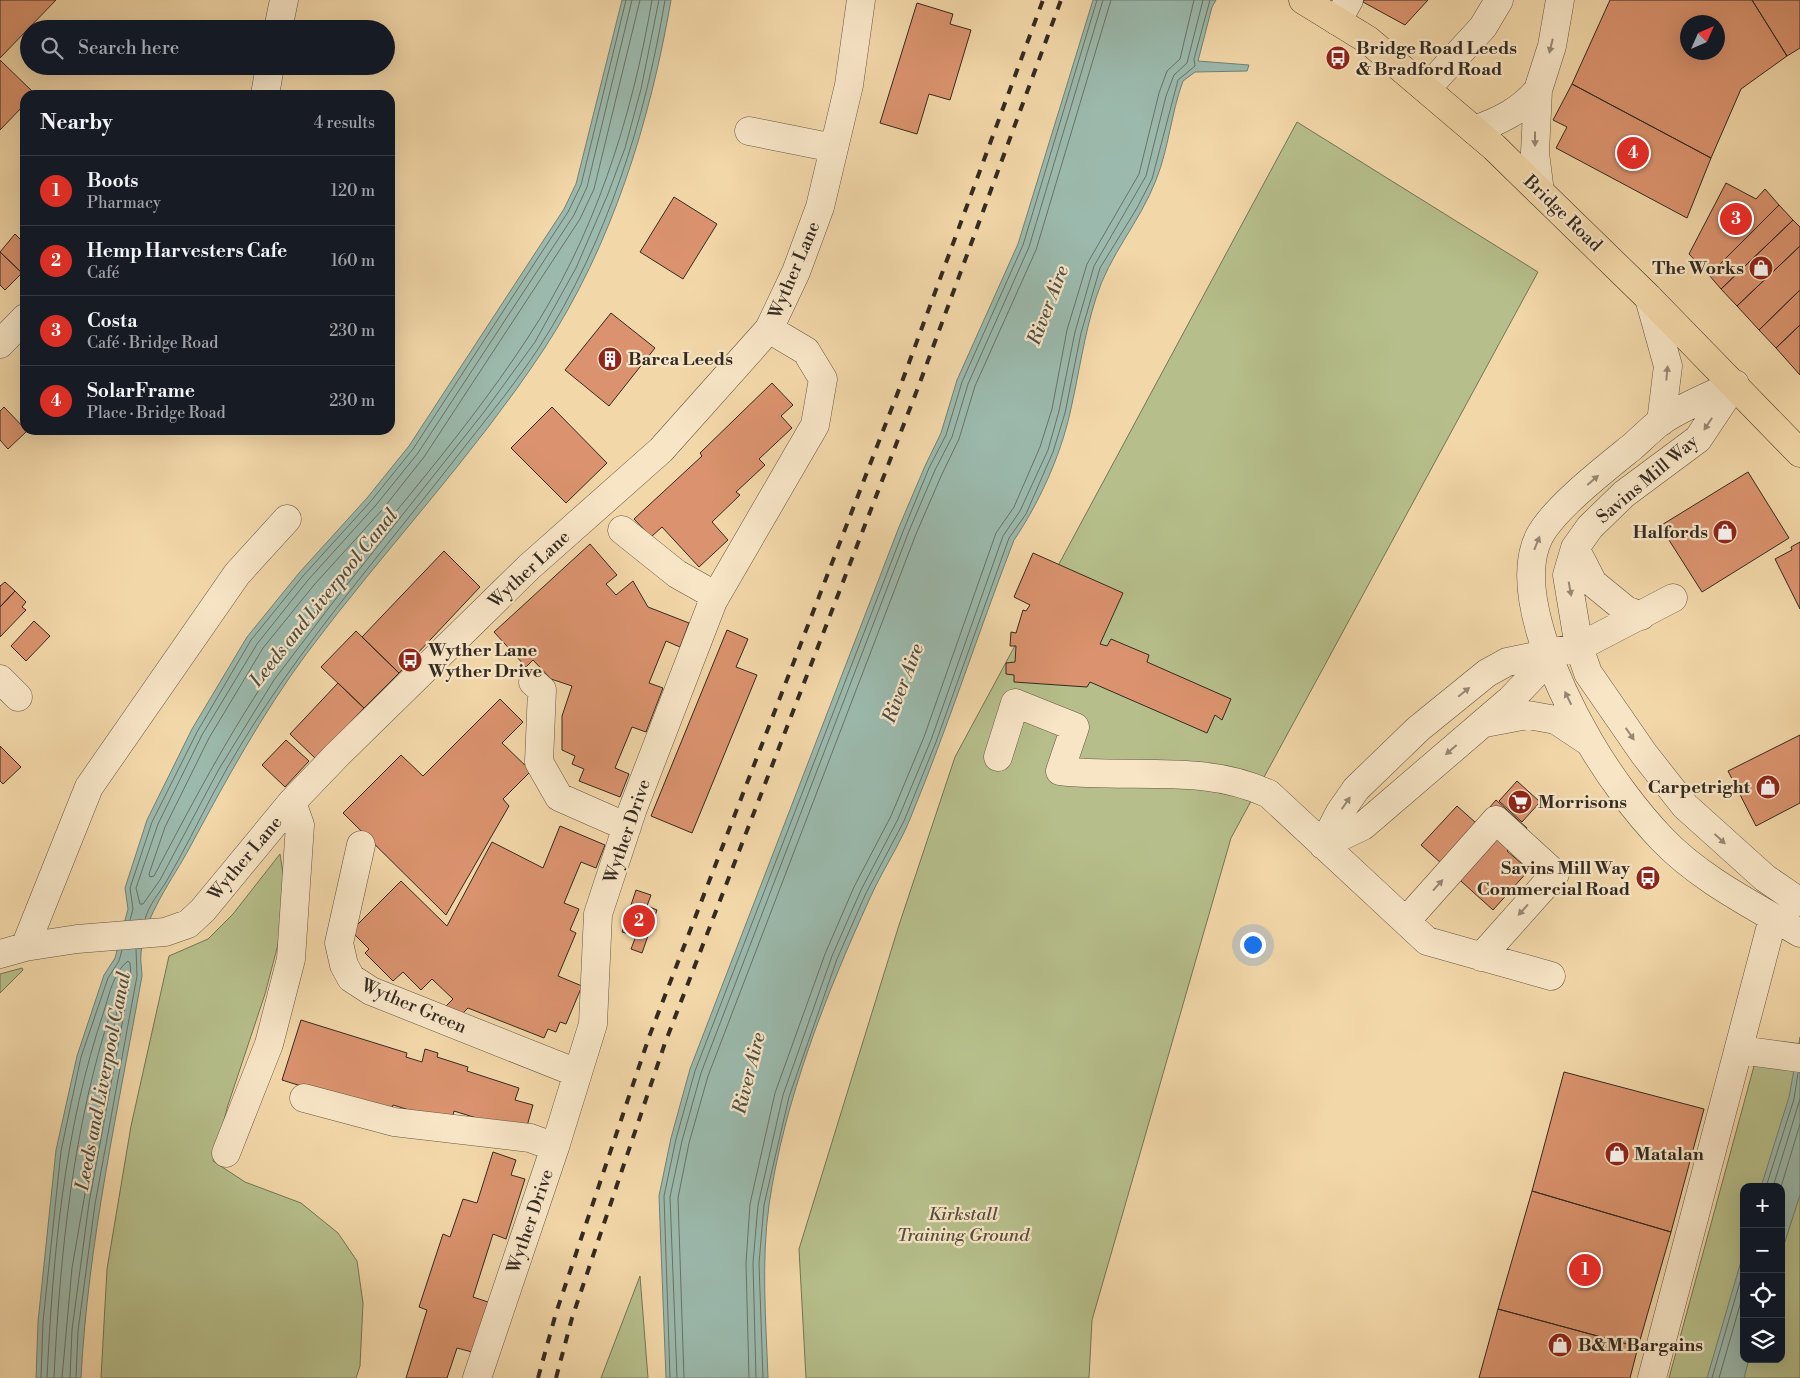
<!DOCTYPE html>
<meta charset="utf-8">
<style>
body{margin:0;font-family:"Libre Bodoni",serif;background:#20242c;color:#f1f3f6}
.controls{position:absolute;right:15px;bottom:15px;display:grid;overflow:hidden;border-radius:10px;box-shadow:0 5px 20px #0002}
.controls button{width:45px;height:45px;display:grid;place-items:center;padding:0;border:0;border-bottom:1px solid #363941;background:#171b24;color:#f1f3f6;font:25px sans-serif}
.compass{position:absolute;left:1680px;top:15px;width:45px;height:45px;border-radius:50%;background:#171b24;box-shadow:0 5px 20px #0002;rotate:45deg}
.you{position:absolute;left:1252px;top:944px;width:18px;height:18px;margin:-12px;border:4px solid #fff;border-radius:50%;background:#1a73e8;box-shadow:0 0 0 8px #1a73e833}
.badge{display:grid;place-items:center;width:32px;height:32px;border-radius:50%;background:#d93025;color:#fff;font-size:16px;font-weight:700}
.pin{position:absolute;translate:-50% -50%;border:2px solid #fff;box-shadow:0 1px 5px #0006}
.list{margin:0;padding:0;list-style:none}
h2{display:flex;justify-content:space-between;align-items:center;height:65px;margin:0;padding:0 20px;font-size:21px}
h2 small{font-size:16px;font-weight:400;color:#9ea1a6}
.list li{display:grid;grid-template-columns:32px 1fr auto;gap:15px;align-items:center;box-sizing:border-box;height:70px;padding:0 20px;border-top:1px solid #363941}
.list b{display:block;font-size:19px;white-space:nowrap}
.list p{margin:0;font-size:16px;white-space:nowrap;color:#9ea1a6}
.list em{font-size:16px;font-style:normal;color:#9ea1a6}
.icon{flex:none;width:28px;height:28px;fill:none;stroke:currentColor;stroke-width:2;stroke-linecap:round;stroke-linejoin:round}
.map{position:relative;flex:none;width:1800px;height:1378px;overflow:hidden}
.search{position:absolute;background:#171b24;box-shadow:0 5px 20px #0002;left:20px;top:20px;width:375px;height:55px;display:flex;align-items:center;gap:12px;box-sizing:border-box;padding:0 18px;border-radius:28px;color:#9ea1a6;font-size:19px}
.panel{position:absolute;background:#171b24;box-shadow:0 5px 20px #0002;left:20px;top:90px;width:375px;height:345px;border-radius:15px}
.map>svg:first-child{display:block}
</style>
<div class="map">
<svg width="1800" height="1378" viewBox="0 0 1800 1378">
<rect width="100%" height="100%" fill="#f2d7a8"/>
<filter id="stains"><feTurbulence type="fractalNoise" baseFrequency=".004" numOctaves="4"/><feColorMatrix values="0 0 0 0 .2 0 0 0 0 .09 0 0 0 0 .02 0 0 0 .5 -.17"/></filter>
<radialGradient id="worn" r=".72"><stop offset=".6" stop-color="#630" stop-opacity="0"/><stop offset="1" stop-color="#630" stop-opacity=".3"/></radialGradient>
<path fill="#b6bf8b" stroke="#757456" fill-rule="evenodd" d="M1297 122 1538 272 1231 838 1092 1320 1089 1378H806L799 1249 899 925 955 757Z
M280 854 288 906 265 994 228 1105 213 1161 245 1182 301 1203 338 1233 357 1261 363 1303 360 1366 356 1378H101L107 1269 131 1126 169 956 208 939 233 914Z
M22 968 23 970 0 993V974Z
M1757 1055 1800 1065V1378H1669ZM1744 1187H1781V1359H1744Z
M640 1276 648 1378H601Z"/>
<path fill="#9bb9ac" stroke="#728074" d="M622 0H671C650 122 612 245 544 349 473 457 384 550 307 653 262 714 226 780 190 847 173 879 144 916 141 953 140 961 142 969 142 976 118 1110 88 1242 81 1378H36L38 1322 56 1150 77 1056 104 975 115 958 128 909 125 888 147 820 192 729 247 637 299 573 367 498 409 446 564 209 576 184Z
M1093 0H1216L1212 7 1198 61 1249 65 1247 71 1195 72 1183 81C1171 113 1169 148 1156 180 1140 222 1109 255 1096 298 1084 335 1079 374 1070 413 1060 457 1039 503 1014 540 978 633 948 727 910 819 899 846 882 871 870 898 826 994 784 1101 769 1205 761 1262 766 1321 768 1378H666L659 1196 671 1138 690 1069 899 527 925 466 941 433 957 380 1018 244Z
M1800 1037V1195L1781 1254V1187H1761L1789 1097Z
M1744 1251V1359H1749L1744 1378H1707Z"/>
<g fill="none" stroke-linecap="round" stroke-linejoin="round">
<path stroke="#687266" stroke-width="1" d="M632 0 587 187 574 215 418 453 376 505 308 580 257 644 202 735 158 824 136 888 140 904H143L160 880 219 769 274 680 331 605 484 412 535 342 576 268 608 194 625 148 641 89 659 0
M640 0 594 189 580 219 424 457 382 510 314 585 263 648 209 738 165 827 149 874 150 877 154 876C196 796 238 716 292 642 368 540 457 446 527 339 594 238 632 118 652 0
M145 919C150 903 158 895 166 882 183 853 198 822 214 792 282 664 379 558 466 445 491 413 518 380 540 346 607 242 645 121 665 0
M130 920 133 909 130 888 152 822 197 732 251 640 303 576 371 501 413 449 568 212 581 185 626 0
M1766 1187 1794 1099 1798 1073
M1773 1187 1800 1099
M1781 1187 1800 1124
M41 1378 43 1322 61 1151 81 1057 108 978 119 961 122 950
M47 1378C53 1254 64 1129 104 1011 109 995 114 971 128 961L130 963 131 976 89 1203 72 1330 70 1378
M54 1378C60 1253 73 1127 112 1008L115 1007 117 1010 72 1268 62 1378
M76 1378 78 1331 95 1204 137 976 136 949
M670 1378 664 1196 676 1139 695 1071 904 529 929 468 946 435 962 382 1023 245 1097 0
M677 1378 670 1197 682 1141 701 1073 909 531 935 470 952 437 968 384 1029 247 1103 0
M684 1378 678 1198 689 1143 708 1076 916 534 942 474 959 439 975 386 1036 250 1111 0
M749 1378 746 1263 750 1204 775 1093 825 954 854 887 891 816 924 737 996 533 1014 507 1040 447 1052 409 1067 330 1087 264 1139 174 1159 93 1167 71 1180 59 1194 0
M756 1378 753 1263 758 1205 783 1095 832 956 861 890 898 819 931 740 1003 536 1020 511 1048 450 1059 411 1075 332 1094 266 1146 176 1166 96 1174 75 1187 63 1203 0
M763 1378 759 1263 764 1205 789 1097 837 959 866 893 904 821 936 742 1009 538 1026 514 1053 452 1065 413 1081 333 1100 268 1137 208 1152 179 1178 80 1195 66 1194 59 1210 0
M1712 1378 1744 1268
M1719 1378 1744 1291"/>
</g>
<path fill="#da936e" stroke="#342a21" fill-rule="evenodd" d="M0 0H56L0 58Z
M1364 0H1428L1405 25 1363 2Z
M1610 0H1752L1787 56 1741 89 1711 158 1572 84ZM1688 22H1718V52H1688Z
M1752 0H1800V48L1787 56Z
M917 3 953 14 950 24 971 30 950 100 929 94 917 134 880 123Z
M0 60 35 94 25 95V104L0 130Z
M1572 84 1711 158 1687 218 1556 148 1567 127 1553 120Z
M1726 183 1756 199 1765 189 1779 205 1709 275 1689 254Z
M674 197 717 224 683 279 640 252Z
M1779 205 1793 220 1721 289 1709 275Z
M1793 220 1800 227V246L1737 306 1721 289Z
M15 234 25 244V269L22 273 0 252Z
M1800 246V290L1759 330 1737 306Z
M0 252 22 273 5 290 0 285Z
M1800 290V325L1776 348 1759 330Z
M611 313 655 348 609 406 565 370Z
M1800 325V375L1776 348Z
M772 383 793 405 781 416 792 428 759 459 765 465 736 492 740 495 712 522 728 540 699 567 662 527 651 537 634 519 702 456 700 453Z
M4 407 27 431 8 449 0 440V411Z
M552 407 607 463 566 503 511 448Z
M1748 472 1789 538 1702 592 1660 526Z
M1800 542V609L1775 559 1792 550 1791 547Z
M590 544 617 575 606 584 616 595 633 581 648 607 689 623 680 647 666 641 649 683 663 688 646 732 632 727 615 768 629 774 620 797 579 781 584 769 572 764 575 756 562 750V716L572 686 551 679 533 660 526 667 494 632Z
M444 551 480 587 399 673 362 637Z
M1033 553 1123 593 1100 644 1107 646 1111 639 1149 655 1147 662 1231 699 1222 720 1215 715 1207 733 1090 682 1087 687 1014 682V675L1006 674V663L1015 662 1016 646H1010L1011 632 1016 633 1023 610 1026 611 1030 605 1014 597Z
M5 582 15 591 0 607V586Z
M15 591 26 602 22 607 26 610 0 637V607Z
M34 621 50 636 26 661 11 646Z
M727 630 748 639 736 667 757 675 692 833 651 816Z
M356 631 399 673 364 708 321 667Z
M338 683 364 708 316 759 290 734Z
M500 699 523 722 502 743 531 771 503 799 509 806 446 915 343 813 401 755 423 776Z
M1800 735V803L1756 826 1728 771Z
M286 740 309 761 285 787 262 765Z
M0 746 21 767 3 784 0 781Z
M1517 781 1540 802 1522 822 1499 801Z
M1496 800 1527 828 1507 851 1529 870 1493 910 1421 845 1457 806 1476 823Z
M560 826 605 845 596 868 581 862 564 903 579 909 570 930 576 933 558 976 582 986 566 1024 560 1022 556 1032 548 1029 544 1038 468 1008 456 1020 444 1008 453 999 432 979 421 990 403 972 393 981 365 953 369 949 351 931 401 881 447 926 492 842 543 868Z
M636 890 651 895 647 906 657 910 642 953 631 949 636 936 622 932Z
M301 1020 407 1053 406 1057 422 1062 425 1049 438 1053 437 1057 468 1067 467 1071 519 1088 515 1100 533 1105 525 1133 454 1111 451 1123 393 1105 390 1114 282 1080Z
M1564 1072 1704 1109 1671 1232 1532 1191Z
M493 1152 516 1160 511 1175 525 1179 506 1239 493 1234 473 1297 488 1302 472 1352 457 1348 447 1378H406L427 1310 419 1307 443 1234 450 1237 463 1199 477 1203Z
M1532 1191 1671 1232 1638 1347 1498 1309Z
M1498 1309 1638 1347 1630 1378H1479Z"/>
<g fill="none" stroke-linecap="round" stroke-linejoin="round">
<defs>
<path id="minor" d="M1337 21 1349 0
M278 29 284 0
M1427 88 1483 27 1499 0
M265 95 270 66
M1474 130C1499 121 1521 111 1538 90
M749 131 834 148
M1540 192 1535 153 1538 90 1552 46 1560 0
M1649 298 1668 366 1661 422
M0 344 25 318
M1735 384C1712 395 1681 407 1660 422 1650 430 1641 439 1632 447 1606 468 1553 509 1539 537 1512 591 1561 693 1589 741 1608 774 1636 812 1662 839 1700 879 1753 905 1800 933
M1734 385 1698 439 1624 494 1590 527 1575 548 1567 575 1579 647 1588 673 1644 754 1685 806 1765 878 1800 902
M622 530 677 574 716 596
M1575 548 1593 583 1626 610 1641 616
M0 679 18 697
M533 682 542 690 539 762 559 797 627 827
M1485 723 1528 715 1556 720 1589 742
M998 757 1015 703 1075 727 1060 771C1130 779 1203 763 1269 794L1427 941 1551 976
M361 845 339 943 344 965 351 978 371 991 577 1073
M1323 845 1340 812 1356 789 1418 729 1487 673 1507 662 1579 647 1673 598
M1323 845 1363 826 1511 699 1534 675 1546 654
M1406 921 1496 820 1555 874 1481 957
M25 947 89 787 237 574 287 519
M0 954 25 947 77 939 165 932 188 924 203 910 292 802 337 755 529 567 661 450 769 329 796 272 820 207 849 85 861 0
M1740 1050 1800 1058
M304 1098 394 1122 530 1138 555 1147
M226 1153 269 1044 291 959 300 825 292 802
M477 1378 555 1147 593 1024 598 914 632 811 713 601 815 425 823 379 806 351 769 329
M1652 1378 1773 918"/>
<path id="major" d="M1303 0 1368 40 1494 147 1649 298 1800 453"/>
</defs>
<use href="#minor" stroke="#645543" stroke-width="29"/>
<use href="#major" stroke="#342a21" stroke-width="29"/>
<use href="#minor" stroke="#f7e5c6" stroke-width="28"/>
<use href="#major" stroke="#f2d7a8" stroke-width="28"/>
<path stroke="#342a21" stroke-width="4" stroke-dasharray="9 9" stroke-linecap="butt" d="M538 1378 556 1313 649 1037 903 379 1043 0
M556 1378 572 1318 665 1043 919 385 1061 0"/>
</g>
<defs><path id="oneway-solid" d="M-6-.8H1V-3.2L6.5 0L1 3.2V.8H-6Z" transform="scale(1.25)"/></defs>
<g fill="#968874">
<use href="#oneway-solid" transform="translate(1551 46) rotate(104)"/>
<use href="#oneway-solid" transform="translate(1535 139) rotate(90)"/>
<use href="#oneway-solid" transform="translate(1667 373) rotate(-85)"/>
<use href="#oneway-solid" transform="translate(1708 424) rotate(123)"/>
<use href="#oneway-solid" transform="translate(1593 480) rotate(-41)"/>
<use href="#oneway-solid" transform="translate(1537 543) rotate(-68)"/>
<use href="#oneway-solid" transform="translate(1570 589) rotate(80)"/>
<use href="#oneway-solid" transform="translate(1464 692) rotate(-39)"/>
<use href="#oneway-solid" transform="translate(1568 698) rotate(-116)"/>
<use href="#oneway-solid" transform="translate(1630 734) rotate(55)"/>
<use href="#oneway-solid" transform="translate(1451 750) rotate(139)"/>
<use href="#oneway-solid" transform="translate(1346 803) rotate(-55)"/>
<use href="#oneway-solid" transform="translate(1720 839) rotate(43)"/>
<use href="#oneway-solid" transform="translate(1438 885) rotate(-48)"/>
<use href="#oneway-solid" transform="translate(1523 910) rotate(132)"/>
</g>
<defs>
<symbol id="bus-disc" viewBox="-11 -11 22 22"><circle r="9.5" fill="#8f2418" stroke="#f7e5c6"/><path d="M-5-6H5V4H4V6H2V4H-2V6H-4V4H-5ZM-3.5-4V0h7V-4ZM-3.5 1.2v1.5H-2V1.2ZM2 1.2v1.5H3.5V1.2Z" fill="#fff"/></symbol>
<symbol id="shop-disc" viewBox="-11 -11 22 22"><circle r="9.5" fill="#8f2418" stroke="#f7e5c6"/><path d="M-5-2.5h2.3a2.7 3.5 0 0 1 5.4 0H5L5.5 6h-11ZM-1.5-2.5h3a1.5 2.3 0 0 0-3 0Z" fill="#fff"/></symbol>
<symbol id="building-disc" viewBox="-11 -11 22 22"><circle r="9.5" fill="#8f2418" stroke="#f7e5c6"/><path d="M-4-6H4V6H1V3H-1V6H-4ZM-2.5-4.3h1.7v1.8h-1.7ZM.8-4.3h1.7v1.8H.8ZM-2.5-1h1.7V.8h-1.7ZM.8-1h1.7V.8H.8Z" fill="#fff"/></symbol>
<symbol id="supermarket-disc" viewBox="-11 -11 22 22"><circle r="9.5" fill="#8f2418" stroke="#f7e5c6"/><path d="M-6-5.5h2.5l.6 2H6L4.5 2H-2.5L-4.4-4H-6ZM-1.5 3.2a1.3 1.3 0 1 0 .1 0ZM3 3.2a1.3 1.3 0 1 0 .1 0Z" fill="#fff"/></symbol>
</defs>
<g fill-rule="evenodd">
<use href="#bus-disc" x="1324" y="44" width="28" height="28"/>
<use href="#shop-disc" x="1747" y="254" width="28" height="28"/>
<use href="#building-disc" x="596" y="345" width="28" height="28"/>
<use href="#shop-disc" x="1711" y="518" width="28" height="28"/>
<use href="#bus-disc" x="396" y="646" width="28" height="28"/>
<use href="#shop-disc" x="1754" y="773" width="28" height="28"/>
<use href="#supermarket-disc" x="1506" y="788" width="28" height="28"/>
<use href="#bus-disc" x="1634" y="864" width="28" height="28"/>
<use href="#shop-disc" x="1603" y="1140" width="28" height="28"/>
<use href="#shop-disc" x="1546" y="1331" width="28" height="28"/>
</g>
<g text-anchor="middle" stroke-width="4.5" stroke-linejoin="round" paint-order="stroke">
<g font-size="18" font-weight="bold" fill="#342a21" stroke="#f7e5c6" text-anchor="start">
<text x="1356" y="54">Bridge Road Leeds<tspan x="1356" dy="21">&amp; Bradford Road</tspan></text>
<text x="1744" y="274" text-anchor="end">The Works</text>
<text x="628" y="365">Barca Leeds</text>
<text x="1708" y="538" text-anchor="end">Halfords</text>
<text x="428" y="656">Wyther Lane<tspan x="428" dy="21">Wyther Drive</tspan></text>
<text x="1750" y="793" text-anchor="end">Carpetright</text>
<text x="1538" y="808">Morrisons</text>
<text x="1630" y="874" text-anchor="end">Savins Mill Way<tspan x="1630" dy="21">Commercial Road</tspan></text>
<text x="1634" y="1160">Matalan</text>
<text x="1578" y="1351">B&amp;M Bargains</text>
</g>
<g font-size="18" fill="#342a21" stroke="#f7e5c6">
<text transform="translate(1563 213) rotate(44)" y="6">Bridge Road</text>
<text transform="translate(794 270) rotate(-67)" y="6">Wyther Lane</text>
<text transform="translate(1647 479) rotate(-40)" y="6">Savins Mill Way</text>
<text transform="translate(529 569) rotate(-43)" y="6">Wyther Lane</text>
<text transform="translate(627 831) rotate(-71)" y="6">Wyther Drive</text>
<text transform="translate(245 858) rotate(-50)" y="6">Wyther Lane</text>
<text transform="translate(414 1006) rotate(23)" y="6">Wyther Green</text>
<text transform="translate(530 1221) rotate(-71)" y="6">Wyther Drive</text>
</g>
<g font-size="18" font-style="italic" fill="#544f3c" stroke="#f7e5c6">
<text x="963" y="1220">Kirkstall<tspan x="963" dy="21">Training Ground</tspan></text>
</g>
<g font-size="19" font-style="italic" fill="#4e4e44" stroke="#f7e5c6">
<text transform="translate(1047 305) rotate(-69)" y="7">River Aire</text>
<text transform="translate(323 597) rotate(-51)" y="7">Leeds and Liverpool Canal</text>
<text transform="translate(902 683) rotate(-69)" y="7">River Aire</text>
<text transform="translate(748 1073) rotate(-76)" y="7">River Aire</text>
<text transform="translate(102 1081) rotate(-79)" y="7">Leeds and Liverpool Canal</text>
</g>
</g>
<rect width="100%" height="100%" filter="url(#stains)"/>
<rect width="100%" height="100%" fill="url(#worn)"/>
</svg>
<div class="controls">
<button>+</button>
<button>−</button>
<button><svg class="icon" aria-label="locate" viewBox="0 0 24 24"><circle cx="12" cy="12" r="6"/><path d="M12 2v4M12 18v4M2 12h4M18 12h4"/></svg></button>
<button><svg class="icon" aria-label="layers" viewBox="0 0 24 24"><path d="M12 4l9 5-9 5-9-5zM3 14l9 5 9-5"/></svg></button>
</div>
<svg class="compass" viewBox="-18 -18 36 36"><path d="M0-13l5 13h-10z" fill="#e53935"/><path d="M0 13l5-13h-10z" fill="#9ea1a6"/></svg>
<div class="you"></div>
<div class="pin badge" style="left:1585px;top:1270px">1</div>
<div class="pin badge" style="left:639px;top:921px">2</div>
<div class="pin badge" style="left:1736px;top:219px">3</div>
<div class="pin badge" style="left:1633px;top:153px">4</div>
<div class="search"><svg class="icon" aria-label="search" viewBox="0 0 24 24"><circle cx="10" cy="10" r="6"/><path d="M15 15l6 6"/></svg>Search here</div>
<section class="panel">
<h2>Nearby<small>4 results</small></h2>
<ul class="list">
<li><span class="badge">1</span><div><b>Boots</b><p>Pharmacy</p></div><em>120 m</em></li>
<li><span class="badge">2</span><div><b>Hemp Harvesters Cafe</b><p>Café</p></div><em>160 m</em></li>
<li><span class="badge">3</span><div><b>Costa</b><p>Café · Bridge Road</p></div><em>230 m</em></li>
<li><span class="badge">4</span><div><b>SolarFrame</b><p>Place · Bridge Road</p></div><em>230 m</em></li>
</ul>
</section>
</div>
